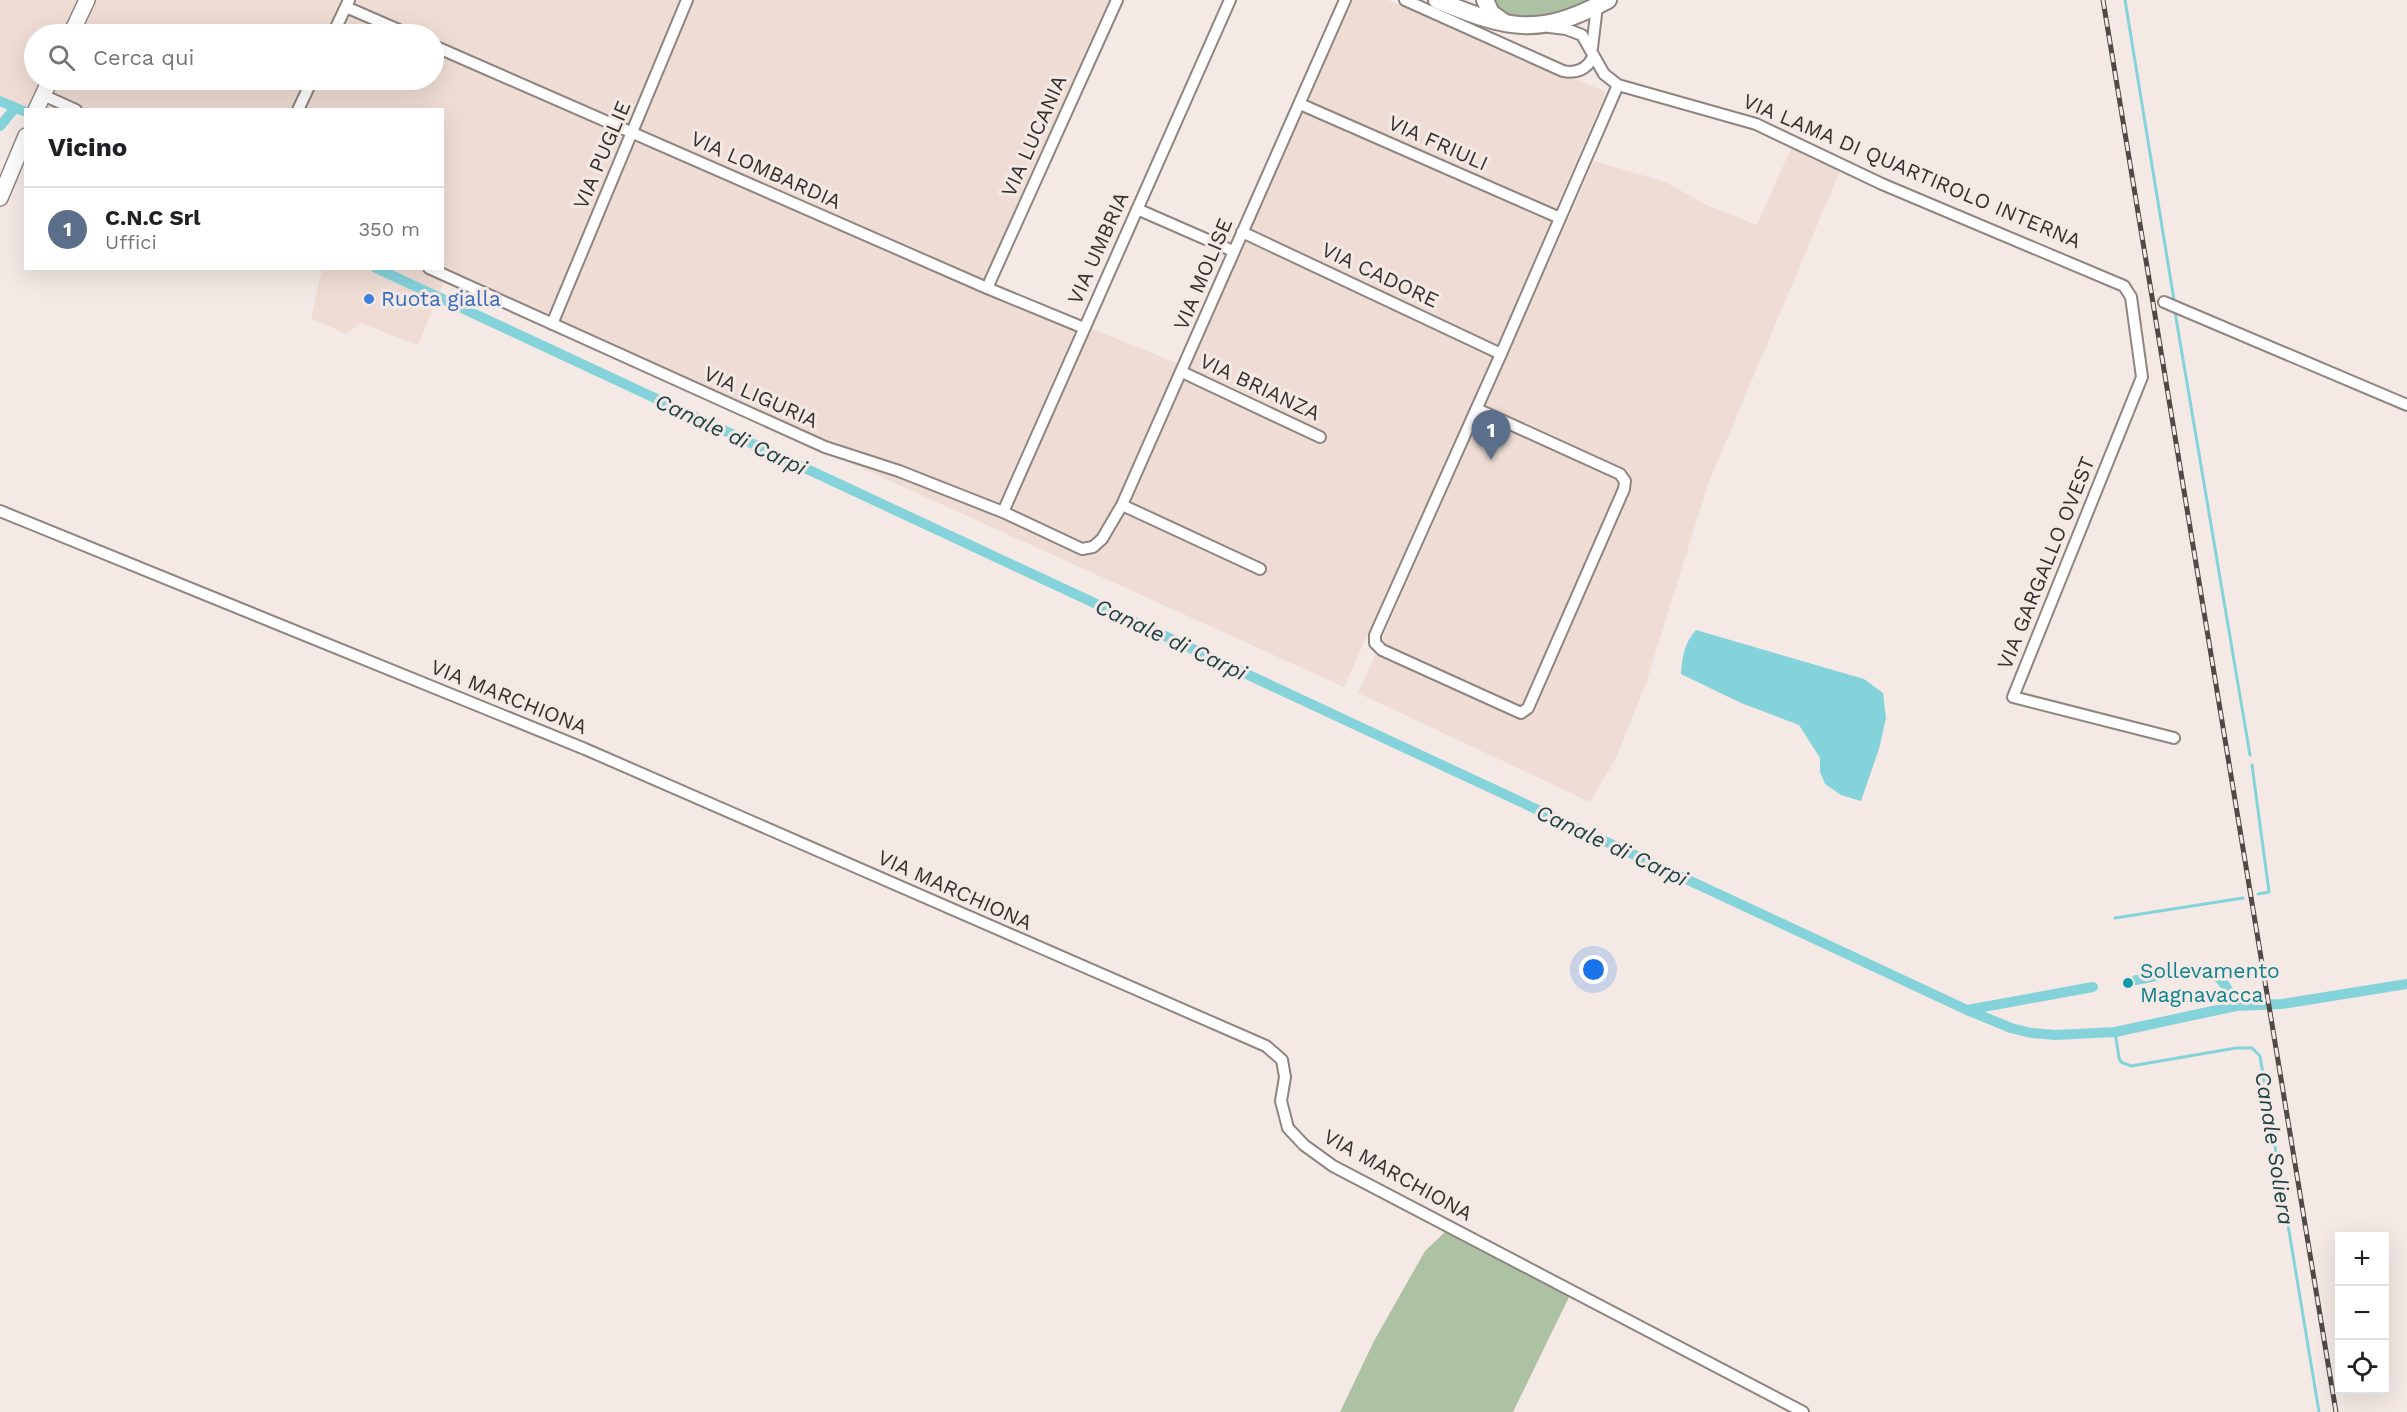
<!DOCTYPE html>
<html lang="it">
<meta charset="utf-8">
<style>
body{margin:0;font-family:"Work Sans",sans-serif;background:#f6f6f6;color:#202124}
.controls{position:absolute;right:18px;bottom:18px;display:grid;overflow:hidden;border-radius:0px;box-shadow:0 6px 24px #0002}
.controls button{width:54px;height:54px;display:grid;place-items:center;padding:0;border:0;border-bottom:2px solid #e0e0e0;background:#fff;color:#202124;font:30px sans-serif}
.you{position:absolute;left:1594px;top:970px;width:21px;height:21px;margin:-15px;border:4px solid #fff;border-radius:50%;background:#1a73e8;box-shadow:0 0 0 9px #1a73e833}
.badge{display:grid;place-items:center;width:39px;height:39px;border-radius:50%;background:#956b17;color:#fff;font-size:20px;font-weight:700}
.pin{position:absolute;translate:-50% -50px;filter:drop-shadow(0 2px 3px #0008)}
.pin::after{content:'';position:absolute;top:32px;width:21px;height:18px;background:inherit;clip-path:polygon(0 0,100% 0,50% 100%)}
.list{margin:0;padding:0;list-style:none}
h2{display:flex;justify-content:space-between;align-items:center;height:78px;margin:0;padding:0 24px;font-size:26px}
h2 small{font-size:20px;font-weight:400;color:#757577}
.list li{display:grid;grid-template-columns:39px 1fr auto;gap:18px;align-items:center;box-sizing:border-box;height:84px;padding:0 24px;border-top:2px solid #e0e0e0}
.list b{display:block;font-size:22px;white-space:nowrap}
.list p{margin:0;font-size:20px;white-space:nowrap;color:#757577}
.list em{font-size:20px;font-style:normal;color:#757577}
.icon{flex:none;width:33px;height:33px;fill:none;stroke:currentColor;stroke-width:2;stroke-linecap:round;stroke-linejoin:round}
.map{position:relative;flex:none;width:2407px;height:1412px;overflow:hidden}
.search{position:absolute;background:#fff;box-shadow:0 6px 24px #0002;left:24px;top:24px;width:420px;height:66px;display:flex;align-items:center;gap:15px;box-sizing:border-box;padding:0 21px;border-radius:33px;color:#757577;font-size:22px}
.panel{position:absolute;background:#fff;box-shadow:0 6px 24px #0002;left:24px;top:108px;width:420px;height:162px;border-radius:0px}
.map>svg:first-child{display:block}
</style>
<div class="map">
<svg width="2407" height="1412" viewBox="0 0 2407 1412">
<rect width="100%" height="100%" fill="#f4e9e5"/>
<path fill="#efddd5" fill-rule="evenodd" d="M0 0H1113L989 287 1181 365 1340 0H1388L1606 92 1491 360 1344 687 445 279 418 345 360 323 346 334 311 318 322 269 442 268V110L31 109 0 96ZM34 34H434V80H34Z
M1791 148 1840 171 1708 484 1647 680 1616 758 1590 802 1358 693 1594 161 1665 182 1709 206 1757 225Z"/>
<path fill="#adc2a2" d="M1492 0H1592C1569 15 1508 31 1492 0Z
M1445 1232 1566 1289 1569 1297 1513 1412H1340L1374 1341 1425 1251Z"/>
<path fill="#84d3db" d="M1696 630 1864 679 1883 693 1886 718 1879 749 1861 801 1841 795 1825 784 1820 772V758L1799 725 1741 703 1681 674C1682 658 1684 643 1696 630Z"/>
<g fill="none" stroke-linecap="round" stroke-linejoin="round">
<path stroke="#84d3db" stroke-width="3" d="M2125 0 2174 300
M2175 312 2250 755
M2252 765 2269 892 2258 894
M2115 918 2243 898
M2115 1032 2119 1058 2121 1062 2131 1066 2236 1048H2252L2260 1056 2319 1412"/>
<path stroke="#84d3db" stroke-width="10" d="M0 101 26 112
M0 126 15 108
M376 268 1967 1010 2011 1028 2031 1033 2055 1035 2115 1032 2236 1006 2282 1004 2407 984
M2136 980C2155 977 2197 965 2215 975 2225 981 2231 996 2236 1006
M1967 1010 2093 987"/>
<defs>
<path id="street" d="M1405 0 1563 71C1576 74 1587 69 1593 57
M346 7 408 34
M1549 27 1566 29 1582 35 1604 74 1618 85 1756 124 1882 184 2124 286 2131 297 2142 377 2013 697 2174 738
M333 34 349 0
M434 46 987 288 1084 328
M1592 48 1597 6
M43 95 76 110
M1300 104 1560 218
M298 110 312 80
M1137 209 1233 251
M1242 232 1501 354
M429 268 825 447 899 471 1003 512 1082 549 1093 547 1102 539 1122 505 1345 0
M987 288 1117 0
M2164 302 2407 405
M552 324 687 0
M1182 372 1320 437
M1477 409 1620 474 1625 481 1624 489 1528 708 1521 713 1382 650 1375 643V635L1501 354 1618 85
M1122 505 1260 569
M0 511 585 749 1266 1046 1282 1060 1285 1077 1281 1101 1288 1128 1304 1145 1333 1166 1803 1412
M1003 512 1230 0"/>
<path id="secondary" d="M71 34 87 0
M36 110 50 80
M0 198 26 136"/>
<path id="primary" d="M1437 0C1507 29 1538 38 1608 0
M1485 0 1491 13 1505 23"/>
</defs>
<use href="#street" stroke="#8e8581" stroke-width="14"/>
<use href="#secondary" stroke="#8e8581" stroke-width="18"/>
<use href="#primary" stroke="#8e8581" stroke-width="20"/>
<use href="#street" stroke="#fff" stroke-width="10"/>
<use href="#secondary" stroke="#fff" stroke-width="15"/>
<use href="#primary" stroke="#fff" stroke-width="16"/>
<defs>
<path id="rail" d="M2103 0 2336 1412"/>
</defs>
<use href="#rail" stroke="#4f4a48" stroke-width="5"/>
<use href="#rail" stroke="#f4e9e5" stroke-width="3" stroke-dasharray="9" stroke-linecap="butt"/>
</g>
<circle fill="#3f7fe0" stroke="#f4e9e5" stroke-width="2" cx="369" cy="299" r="6"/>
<circle fill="#0f9aa8" stroke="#f4e9e5" stroke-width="2" cx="2128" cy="983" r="6"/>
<g text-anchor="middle" stroke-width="6" stroke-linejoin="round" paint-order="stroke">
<g font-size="21" fill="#35312f" stroke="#f4e9e5">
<text transform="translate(1034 136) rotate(-66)" y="7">VIA LUCANIA</text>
<text transform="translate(1438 143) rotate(24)" y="7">VIA FRIULI</text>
<text transform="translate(602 155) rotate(-67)" y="7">VIA PUGLIE</text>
<text transform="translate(766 170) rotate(24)" y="7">VIA LOMBARDIA</text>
<text transform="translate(1912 171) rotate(23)" y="7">VIA LAMA DI QUARTIROLO INTERNA</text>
<text transform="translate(1098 248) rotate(-66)" y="7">VIA UMBRIA</text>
<text transform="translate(1203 274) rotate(-67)" y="7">VIA MOLISE</text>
<text transform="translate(1380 275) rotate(25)" y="7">VIA CADORE</text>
<text transform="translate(1260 387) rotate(25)" y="7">VIA BRIANZA</text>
<text transform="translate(761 397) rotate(24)" y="7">VIA LIGURIA</text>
<text transform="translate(2046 563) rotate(-68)" y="7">VIA GARGALLO OVEST</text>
<text transform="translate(509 697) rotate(22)" y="7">VIA MARCHIONA</text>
<text transform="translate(955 890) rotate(24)" y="7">VIA MARCHIONA</text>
<text transform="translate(1398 1175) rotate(29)" y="7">VIA MARCHIONA</text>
</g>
<g font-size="21" fill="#366cbe" stroke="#f4e9e5" text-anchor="start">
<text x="381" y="306">Ruota gialla</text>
</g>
<g font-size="21" fill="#0d838f" stroke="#f4e9e5" text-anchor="start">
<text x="2140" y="978">Sollevamento<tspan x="2140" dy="24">Magnavacca</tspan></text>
</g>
<g font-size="22" font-style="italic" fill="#1d4246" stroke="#f4e9e5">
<text transform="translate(731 434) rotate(25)" y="8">Canale di Carpi</text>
<text transform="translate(1171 639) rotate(25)" y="8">Canale di Carpi</text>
<text transform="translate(1612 845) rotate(25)" y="8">Canale di Carpi</text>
<text transform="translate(2275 1148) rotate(81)" y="8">Canale Soliera</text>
</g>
</g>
</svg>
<div class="controls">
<button>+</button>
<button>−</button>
<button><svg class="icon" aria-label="locate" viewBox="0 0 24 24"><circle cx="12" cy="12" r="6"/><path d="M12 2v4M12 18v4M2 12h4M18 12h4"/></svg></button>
</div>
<div class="you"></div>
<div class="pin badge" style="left:1491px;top:460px;background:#5c6f8a">1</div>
<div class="search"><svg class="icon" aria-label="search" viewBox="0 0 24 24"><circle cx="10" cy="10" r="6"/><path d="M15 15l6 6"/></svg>Cerca qui</div>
<section class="panel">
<h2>Vicino<small></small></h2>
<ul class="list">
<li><span class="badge" style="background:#5c6f8a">1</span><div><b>C.N.C Srl</b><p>Uffici</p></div><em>350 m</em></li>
</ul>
</section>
</div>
